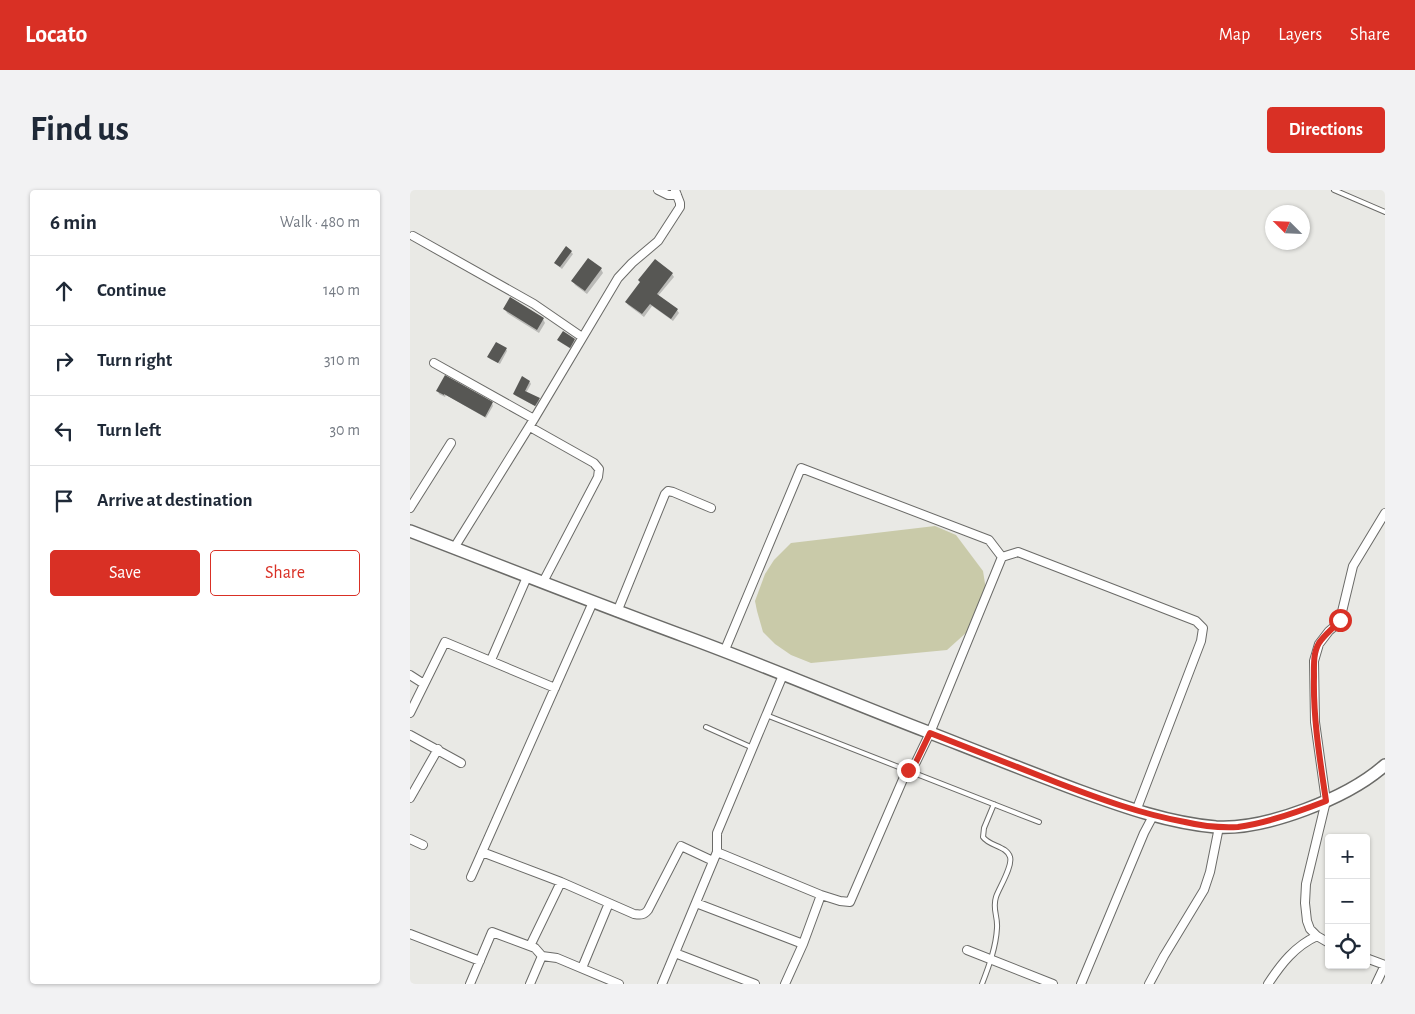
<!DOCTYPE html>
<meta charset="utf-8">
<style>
body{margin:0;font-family:"Alegreya Sans",sans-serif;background:#f2f2f3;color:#1f2937}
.controls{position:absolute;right:15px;bottom:15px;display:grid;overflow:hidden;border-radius:5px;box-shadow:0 1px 4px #0004}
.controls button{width:45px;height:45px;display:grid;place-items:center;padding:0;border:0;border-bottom:1px solid #e0e1e3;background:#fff;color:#1f2937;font:25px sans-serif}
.compass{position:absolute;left:855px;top:15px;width:45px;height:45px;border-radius:50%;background:#fff;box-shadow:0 1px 4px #0004;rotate:294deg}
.stop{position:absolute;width:15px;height:15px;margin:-11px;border:4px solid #d93025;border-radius:50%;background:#fff}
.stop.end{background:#d93025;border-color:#fff;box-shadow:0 1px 5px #0008}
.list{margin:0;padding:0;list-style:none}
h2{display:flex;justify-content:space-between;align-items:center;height:65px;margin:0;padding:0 20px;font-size:21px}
h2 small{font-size:16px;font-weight:400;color:#747a83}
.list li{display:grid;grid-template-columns:32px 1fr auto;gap:15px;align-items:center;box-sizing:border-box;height:70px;padding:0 20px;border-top:1px solid #e0e1e3}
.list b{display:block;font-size:19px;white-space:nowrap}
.list em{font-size:16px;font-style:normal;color:#747a83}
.actions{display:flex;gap:10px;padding:15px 20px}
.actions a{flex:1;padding:11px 0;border:1px solid #d93025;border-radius:5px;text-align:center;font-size:18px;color:#d93025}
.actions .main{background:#d93025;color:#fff}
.icon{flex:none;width:28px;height:28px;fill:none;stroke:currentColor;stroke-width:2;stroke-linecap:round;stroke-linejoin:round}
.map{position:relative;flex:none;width:975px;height:794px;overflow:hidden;border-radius:5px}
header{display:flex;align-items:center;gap:30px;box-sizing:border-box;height:70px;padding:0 25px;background:#d93025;color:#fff}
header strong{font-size:24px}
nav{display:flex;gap:28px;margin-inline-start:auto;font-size:18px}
.intro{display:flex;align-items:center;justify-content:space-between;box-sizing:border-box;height:120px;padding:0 30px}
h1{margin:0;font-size:35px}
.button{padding:12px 22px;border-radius:5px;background:#d93025;color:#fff;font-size:18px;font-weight:700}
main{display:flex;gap:30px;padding:0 30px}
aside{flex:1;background:#fff;border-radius:5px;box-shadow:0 1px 4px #0004}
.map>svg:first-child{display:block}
</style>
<header>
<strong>Locato</strong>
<nav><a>Map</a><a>Layers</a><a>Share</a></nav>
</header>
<div class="intro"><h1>Find us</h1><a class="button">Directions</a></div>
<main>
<aside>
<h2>6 min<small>Walk · 480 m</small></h2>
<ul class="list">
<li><svg class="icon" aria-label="ahead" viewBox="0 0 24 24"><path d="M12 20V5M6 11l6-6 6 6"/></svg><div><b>Continue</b></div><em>140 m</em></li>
<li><svg class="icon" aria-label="right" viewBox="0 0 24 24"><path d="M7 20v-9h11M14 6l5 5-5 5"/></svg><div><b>Turn right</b></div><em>310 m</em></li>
<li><svg class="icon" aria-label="left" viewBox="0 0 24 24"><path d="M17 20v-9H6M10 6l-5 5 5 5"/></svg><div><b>Turn left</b></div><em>30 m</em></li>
<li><svg class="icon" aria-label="arrive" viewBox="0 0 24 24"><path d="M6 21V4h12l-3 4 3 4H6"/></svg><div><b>Arrive at destination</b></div></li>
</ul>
<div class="actions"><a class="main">Save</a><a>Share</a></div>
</aside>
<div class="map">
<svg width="975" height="794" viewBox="0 0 975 794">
<rect width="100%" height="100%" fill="#e9e9e5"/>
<path fill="#c9caa9" d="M525 336 546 345 573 381 576 400 557 442 537 460 401 473 381 465 365 454 353 442 347 421 345 411 355 384 364 370 381 353Z"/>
<path fill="#0003" d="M161 62 163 64 152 79 147 75 146 73Z
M191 79 193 83 177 104 165 95 163 91Z
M262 84 264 87 248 106 267 120 269 123 263 131 242 116 234 127 218 115 216 112Z
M95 119 133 129 135 133 129 143 97 123Z
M149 150H164L166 152 161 159 150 152Z
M96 159 97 161 90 174 80 169 79 167Z
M120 192 121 194 116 203 129 209 130 212 127 217 106 206 104 204Z
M28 201 82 213 83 216 76 228 36 205 35 207 29 204Z"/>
<path fill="#575754" d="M156 56 162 61 150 77 144 73Z
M178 68 192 78 175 101 161 91Z
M245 69 263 83 247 104 268 119 261 129 240 114 232 124 215 112 230 92 228 90Z
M100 107 134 128 127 140 93 119Z
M153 141 165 149 160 158 147 150Z
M86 152 97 158 88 173 77 167Z
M35 185 83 212 75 227 34 204V205L26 201Z
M112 186 120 191 115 201 130 208 125 216 103 204Z"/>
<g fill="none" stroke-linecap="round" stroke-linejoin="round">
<defs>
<path id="lane" d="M924 0 975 22
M356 525 629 632
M296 537 343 558
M572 794C579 776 586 757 587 738 588 726 582 719 586 707 589 698 603 676 600 667 597 656 579 656 573 647L574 638 584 614"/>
<path id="street" d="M248 0 258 5H267
M3 46 124 114 172 147
M24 173 124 229
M120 237 184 273 189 279 188 287 133 392
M0 318 41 253
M44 358 124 229 208 88 222 73 248 51 270 17V13L265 0
M207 422 255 304 258 301 263 302 301 318
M314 462 391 278 579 350 592 367
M81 470 117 387
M0 485 14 494
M0 523 35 452 145 498
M0 545 51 573
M0 608 28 559
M0 649 13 655
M72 662 151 692 224 724C231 725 234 725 238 720L271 656 303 671
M307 662 411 705 430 711 440 712 497 580 506 572 520 543 592 367 608 362 786 431 793 438 791 451 726 621
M61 687 183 412
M286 713 393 754
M0 744 70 771
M919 753 907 746 900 739 897 731 895 713 896 694 916 611 905 532 904 471 909 454 919 441 925 436 930 430 943 376 975 323
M120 756 151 692
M557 760 643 794
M265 763 345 794
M956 768 975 775
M172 778 199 713
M60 794 82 742 125 758 132 766
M120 794 132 766 147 768 209 794
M252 794 307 662V643L373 485
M375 794 393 754 411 705
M671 794 734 643 743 626
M739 794 754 766 794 700 800 682 809 637
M858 794C871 774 885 756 907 746
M966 794 975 775"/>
<path id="secondary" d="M0 341C91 376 182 412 274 446 356 476 437 511 518 542 569 562 619 582 670 601 714 617 759 633 806 637 856 640 938 608 975 575"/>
</defs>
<use href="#lane" stroke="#6b6b68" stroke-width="6"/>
<use href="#street" stroke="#6b6b68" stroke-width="10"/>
<use href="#secondary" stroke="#6b6b68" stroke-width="14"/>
<use href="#lane" stroke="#fff" stroke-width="4"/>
<use href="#street" stroke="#fff" stroke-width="8"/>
<use href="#secondary" stroke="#fff" stroke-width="11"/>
</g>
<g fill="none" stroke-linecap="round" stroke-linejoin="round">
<path stroke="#d93025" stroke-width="6" d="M498 580 506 572 520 543C563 560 605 576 648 593 690 609 731 624 775 632 792 636 810 638 828 637 858 633 888 622 916 611 910 570 903 529 904 487 904 476 903 463 909 453 915 444 924 438 930 430"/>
</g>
</svg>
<div class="controls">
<button>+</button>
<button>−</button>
<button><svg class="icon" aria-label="locate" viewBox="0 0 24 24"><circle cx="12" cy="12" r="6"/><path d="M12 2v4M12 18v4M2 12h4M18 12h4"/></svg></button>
</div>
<svg class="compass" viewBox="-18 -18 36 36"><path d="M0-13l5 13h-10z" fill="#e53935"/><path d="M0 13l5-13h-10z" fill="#747a83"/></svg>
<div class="stop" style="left:930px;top:430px"></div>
<div class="stop end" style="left:498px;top:580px"></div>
</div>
</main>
